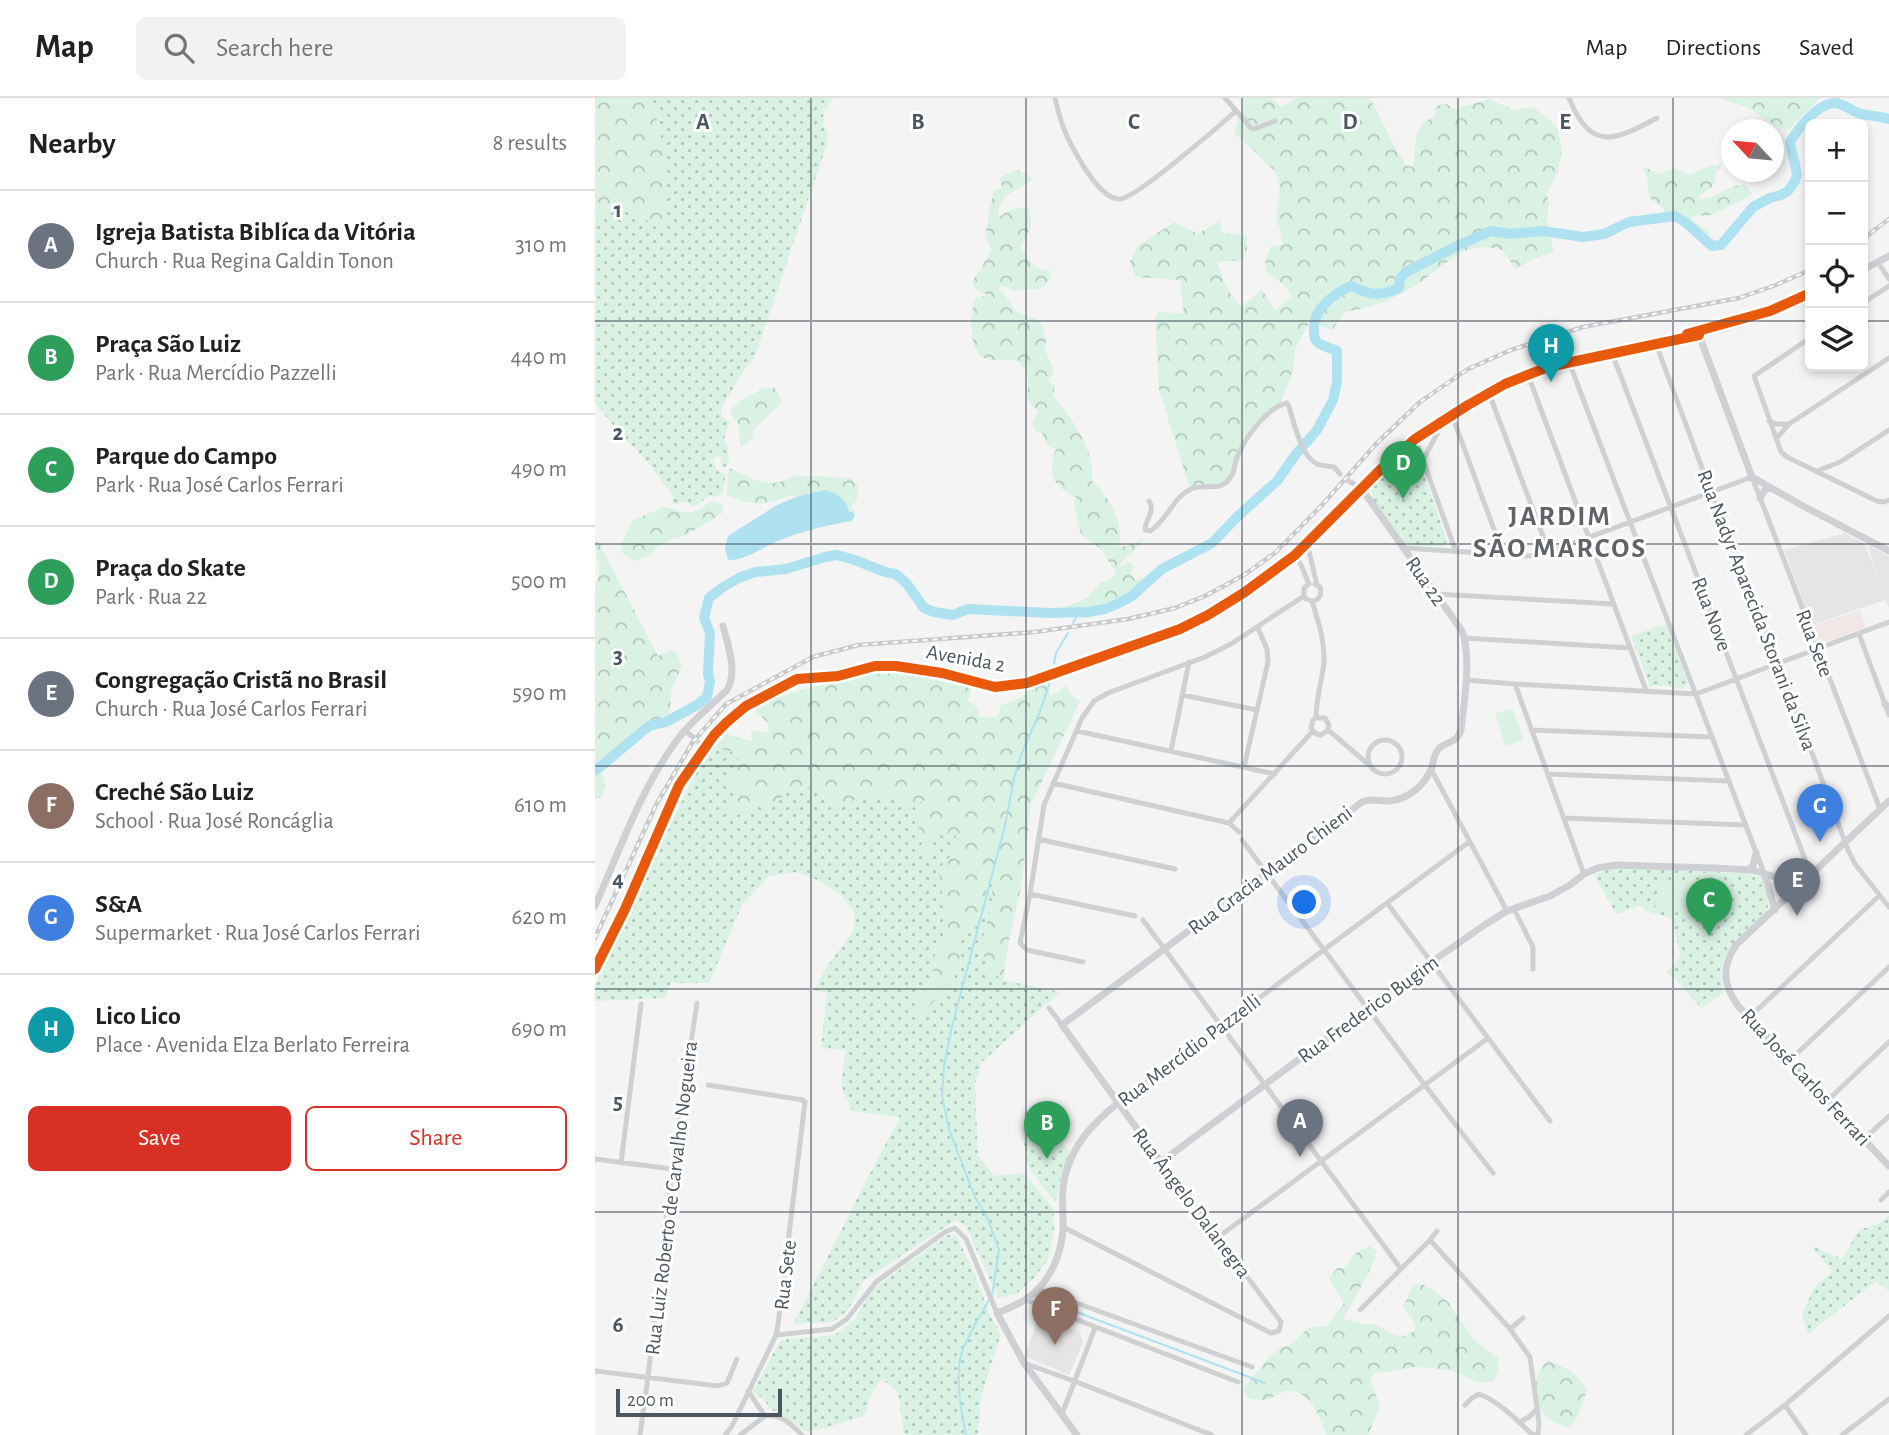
<!DOCTYPE html>
<meta charset="utf-8">
<style>
body{margin:0;font-family:"Alegreya Sans",sans-serif;background:#f2f2f2;color:#202124}
.controls{position:absolute;right:21px;top:21px;display:grid;overflow:hidden;border-radius:10px;box-shadow:0 4px 10px #0003}
.controls button{width:63px;height:63px;display:grid;place-items:center;padding:0;border:0;border-bottom:2px solid #e0e0e0;background:#fff;color:#202124;font:35px sans-serif}
.compass{position:absolute;left:1126px;top:21px;width:63px;height:63px;border-radius:50%;background:#fff;box-shadow:0 4px 10px #0003;rotate:296deg}
.scale{position:absolute;left:21px;bottom:18px;width:166px;box-sizing:border-box;padding-left:7px;border:4px solid #4a5661;border-top:0;font-size:19px;line-height:24px;white-space:nowrap;color:#4a5661;-webkit-text-stroke:5px #fff;paint-order:stroke}
.you{position:absolute;left:710px;top:805px;width:24px;height:24px;margin:-18px;border:5px solid #fff;border-radius:50%;background:#1a73e8;box-shadow:0 0 0 10px #1a73e833}
.badge{display:grid;place-items:center;width:46px;height:46px;border-radius:50%;background:#d93025;color:#fff;font-size:23px;font-weight:700}
.pin{position:absolute;translate:-50% -58px;filter:drop-shadow(0 2px 4px #0008)}
.pin::after{content:'';position:absolute;top:37px;width:24px;height:21px;background:inherit;clip-path:polygon(0 0,100% 0,50% 100%)}
.list{margin:0;padding:0;list-style:none}
h2{display:flex;justify-content:space-between;align-items:center;height:91px;margin:0;padding:0 28px;font-size:30px}
h2 small{font-size:23px;font-weight:400;color:#757577}
.list li{display:grid;grid-template-columns:46px 1fr auto;gap:21px;align-items:center;box-sizing:border-box;height:112px;padding:0 28px;border-top:2px solid #e0e0e0}
.list b{display:block;font-size:26px;white-space:nowrap}
.list p{margin:0;font-size:23px;white-space:nowrap;color:#757577}
.list em{font-size:23px;font-style:normal;color:#757577}
.actions{display:flex;gap:14px;padding:21px 28px}
.actions a{flex:1;padding:16px 0;border:2px solid #d93025;border-radius:10px;text-align:center;font-size:24px;color:#d93025}
.actions .main{background:#d93025;color:#fff}
.icon{flex:none;width:38px;height:38px;fill:none;stroke:currentColor;stroke-width:2;stroke-linecap:round;stroke-linejoin:round}
.map{position:relative;flex:none;width:1294px;height:1337px;overflow:hidden}
header{display:flex;align-items:center;gap:42px;box-sizing:border-box;height:98px;padding:0 35px;background:#fff;border-bottom:2px solid #e0e0e0}
header strong{font-size:33px}
nav{display:flex;gap:38px;margin-inline-start:auto;font-size:24px}
.search{width:490px;height:63px;background:#f2f2f2;display:flex;align-items:center;gap:18px;box-sizing:border-box;padding:0 24px;border-radius:10px;color:#757577;font-size:26px}
main{display:flex}
aside{flex:1;background:#fff}
.map>svg:first-child{display:block}
</style>
<header>
<strong>Map</strong>
<div class="search"><svg class="icon" aria-label="search" viewBox="0 0 24 24"><circle cx="10" cy="10" r="6"/><path d="M15 15l6 6"/></svg>Search here</div>
<nav><a>Map</a><a>Directions</a><a>Saved</a></nav>
</header>
<main>
<aside>
<h2>Nearby<small>8 results</small></h2>
<ul class="list">
<li><span class="badge" style="background:#6b7280">A</span><div><b>Igreja Batista Biblíca da Vitória</b><p>Church · Rua Regina Galdin Tonon</p></div><em>310 m</em></li>
<li><span class="badge" style="background:#2e9e5b">B</span><div><b>Praça São Luiz</b><p>Park · Rua Mercídio Pazzelli</p></div><em>440 m</em></li>
<li><span class="badge" style="background:#2e9e5b">C</span><div><b>Parque do Campo</b><p>Park · Rua José Carlos Ferrari</p></div><em>490 m</em></li>
<li><span class="badge" style="background:#2e9e5b">D</span><div><b>Praça do Skate</b><p>Park · Rua 22</p></div><em>500 m</em></li>
<li><span class="badge" style="background:#6b7280">E</span><div><b>Congregação Cristã no Brasil</b><p>Church · Rua José Carlos Ferrari</p></div><em>590 m</em></li>
<li><span class="badge" style="background:#8d6e63">F</span><div><b>Creché São Luiz</b><p>School · Rua José Roncáglia</p></div><em>610 m</em></li>
<li><span class="badge" style="background:#3f7fe0">G</span><div><b>S&amp;A</b><p>Supermarket · Rua José Carlos Ferrari</p></div><em>620 m</em></li>
<li><span class="badge" style="background:#0f9aa8">H</span><div><b>Lico Lico</b><p>Place · Avenida Elza Berlato Ferreira</p></div><em>690 m</em></li>
</ul>
<div class="actions"><a class="main">Save</a><a>Share</a></div>
</aside>
<div class="map">
<svg width="1294" height="1337" viewBox="0 0 1294 1337">
<defs>
<pattern id="grass-dots" width="8" height="8" patternUnits="userSpaceOnUse" patternTransform="scale(1.75)"><rect width="8" height="8" fill="#d9f2e3"/><path d="M2 2h.1M6 6h.1" fill="none" stroke="#b2c7bb" stroke-width="1.8" stroke-linecap="round"/></pattern>
<pattern id="forest-crowns" width="20" height="18" patternUnits="userSpaceOnUse" patternTransform="scale(1.75)"><rect width="20" height="18" fill="#d9f2e3"/><path d="M2 6a3 3 0 1 1 6 0M12 15a3 3 0 1 1 6 0" fill="none" stroke="#b2c7bb"/></pattern>
</defs>
<rect width="100%" height="100%" fill="#f4f4f4"/>
<path fill="#e6e5e6" d="M1250 435 1270 446 1284 485 1272 446 1294 458V510L1290 502 1217 527 1189 452Z
M445 1217 484 1234 488 1244 474 1277 429 1258Z"/>
<path fill="#f1e7e6" d="M1265 512 1271 529 1232 544 1224 543 1222 541 1217 528Z"/>
<path fill="url(#grass-dots)" d="M57 0H239L228 15 229 27 233 38 231 49 159 261 149 272 126 310 127 320 135 324 129 341 133 349 134 365 130 369 127 368 125 358 118 360 121 372 130 377 128 395 119 399 116 397C109 400 104 408 97 409L94 405 86 404 80 407 77 403 79 399 55 367 38 348 29 341 0 305V117L6 120 12 110 30 106 67 133 68 124 66 116 64 28Z
M814 352 821 354 852 443 848 448C834 448 819 450 807 443L779 404C776 396 775 390 780 382Z
M1071 526 1093 585 1088 591 1073 588H1055L1036 538Z
M119 651 135 653 144 659 141 686 135 713 182 704 195 692 223 689 248 708C269 696 279 696 303 699L310 709 334 700 330 760 342 737H362L358 756 348 766 344 777 347 788 349 846 340 857V879L327 891V916L359 880 366 856V844L385 815 396 769 398 807 390 830 394 862 393 871 408 882 465 894 387 964 380 986 383 1057 399 1078 429 1075 458 1110 459 1131 453 1162 439 1180 421 1196 403 1200 371 1128 361 1122 269 1182 253 1212 238 1224 198 1226C234 1157 268 1087 305 1019L257 1013 246 987 251 952 226 950 232 895 219 892 233 867 258 833 260 815 247 798 225 783 201 774 174 778 147 807 114 885H76L70 900 0 903V887L100 675Z
M1020 769 1156 776 1166 780C1169 789 1176 803 1172 812 1169 819 1162 824 1157 829 1134 850 1121 861 1128 895L1106 910 1079 879 1071 875 1086 858 1076 820 1051 813 1047 807 1021 816 999 777Z
M448 1015 475 1055 466 1077 461 1104 446 1087 432 1066 427 1030Z
M1294 1117V1193L1281 1183 1213 1236 1207 1216 1220 1188 1238 1173 1218 1151 1220 1149 1247 1161 1265 1131C1276 1129 1287 1126 1294 1117Z
M352 1137H361L377 1170 396 1219 406 1236 386 1299 383 1337H309L303 1294 287 1281 277 1294 269 1318 229 1330 211 1333 176 1311 168 1301 158 1293 185 1243 193 1241 240 1237 260 1221 277 1192Z"/>
<path fill="url(#forest-crowns)" d="M0 0H57L71 60 70 109C66 118 68 125 67 134L31 106 12 110 6 120 0 117Z
M647 0H675L687 9 702 0H775L799 48 811 67 818 69C822 49 816 27 839 19L840 8 851 6 860 11 895 1 918 12 938 9 954 21 963 31 967 52 963 72 952 96 954 107 952 123 959 154 938 161 921 171 907 152C902 151 896 149 891 149 864 147 838 178 816 190 795 203 775 210 750 214L737 232 714 225 700 251 699 269 685 307 657 334 630 387 595 391 564 291 560 219 564 214 589 216 585 182 541 179 535 164 543 148 579 124 603 136 625 122 627 135 652 138V152L648 162 622 164 632 191 646 209 667 192 680 212 697 199 689 187 671 173 670 162 676 149 688 146 681 116 685 93 681 74 639 34 649 7Z
M1125 0H1225L1193 32 1180 27 1152 9Z
M1116 67 1126 66V68L1120 75 1121 81 1117 89 1104 98V101C1121 102 1132 86 1149 87L1157 95 1155 98 1117 117 1097 118V121L1115 135 1114 141 1108 140 1090 127 1070 120 1069 111 1054 99 1052 78 1048 72 1050 69 1063 76 1080 70 1095 77Z
M423 72 436 79 437 82C422 95 405 93 403 117L405 119C413 111 423 108 434 110 439 125 434 136 425 148 433 159 438 174 454 172L456 176C448 200 437 186 419 194L410 188H405L403 191 408 194 421 214 440 220 447 227 451 242 450 251 459 273 453 284 460 287 458 298C476 319 501 353 497 383 513 397 531 427 523 449L532 448 550 440C543 451 530 457 524 469L535 464 539 469 535 475 540 482 551 478C542 501 533 501 514 512 498 521 488 523 470 516L469 512 471 509 492 500 505 485 517 481 522 472 517 469 506 451 486 436 479 407 481 399C457 389 452 374 461 351L453 348 447 335C434 332 437 321 444 313 441 310 437 309 435 306 427 295 443 278 421 262 411 262 396 264 387 259 373 250 375 212 381 200L390 198 391 196 379 190 378 182 387 169 396 151 390 137C393 127 392 122 394 112 395 106 398 101 398 94L401 91 407 90 405 79Z
M169 290H179L182 293 187 304 159 332 158 340 147 349 145 347 144 327 139 321 135 313 146 302Z
M134 370C151 376 165 389 185 384 191 382 195 379 201 377L256 380C266 388 265 399 257 408L260 415 259 418C240 411 217 398 196 398 189 398 182 403 175 404 162 407 143 404 132 397 133 390 132 375 134 370Z
M117 403 127 406 128 414 120 420 91 437 77 441 61 450 56 457 39 463 28 456 26 447 38 422 69 409 89 414H97L107 410 112 405Z
M3 443 63 558 75 552 82 555 87 568 76 593 75 615 7 674 11 688 5 700 0 701V488C9 473 0 460 0 444Z
M316 574 348 584 376 590 373 603 382 609 384 619H402L406 607 429 599 432 588 452 584 455 597 464 594 470 587 476 597 485 603 436 706 426 790 414 842 408 882 393 871 394 862 386 856 390 830 398 807 396 776 394 792 385 815 366 844V856L359 880 327 917 319 909 322 898 340 879 337 869 340 857 349 846 347 788 344 777 348 766 358 756 361 738 342 737 335 749 330 761 323 728V715L333 701 320 707 315 715 303 699C279 696 269 696 248 708L224 696 223 689 195 692 182 704 156 710 143 717 135 713 141 686 133 682 144 659 135 653 119 651 130 636 157 643 156 633 174 634 172 624 161 614 160 607 167 603 267 576Z
M775 1148 782 1153 776 1170 748 1221C755 1222 762 1225 770 1226 772 1226 773 1225 775 1225 793 1228 801 1249 821 1231L819 1223 808 1210 818 1187 827 1186 840 1193 854 1205 879 1242 903 1260C904 1269 904 1280 894 1284 881 1288 869 1276 857 1273 843 1271 827 1267 813 1270 801 1272 793 1275 780 1274L775 1281 785 1308 773 1337H731C726 1320 715 1291 692 1293 684 1294 678 1300 671 1302 666 1303 659 1301 654 1300L648 1291 673 1260 684 1251 698 1245 713 1230 732 1228 749 1205 734 1181 742 1170H751C756 1157 762 1153 775 1148Z
M953 1262C969 1268 985 1277 992 1293L980 1324 972 1330C964 1326 954 1322 947 1315 934 1300 940 1275 953 1262Z"/>
<path fill="#d9f2e3" d="M918 611 928 642 910 648 900 615Z
M1066 780 1131 793 1124 823 1060 810Z
M453 1024 469 1047 452 1058 436 1035Z"/>
<path fill="#aee2f0" d="M230 392C243 396 251 400 254 414L260 417 257 423C233 427 211 432 188 441 170 447 152 463 133 462L130 450 133 438 182 407 204 398Z"/>
<g fill="none" stroke-linecap="round" stroke-linejoin="round">
<path stroke="#aee2f0" stroke-width="2" d="M478 525 484 514
M459 566 461 555 473 535
M397 1198 404 1152 393 1121 379 1097 354 1031 347 998 349 968 357 928 410 728 419 680 426 657 445 613 455 584
M447 1201 670 1285
M371 1337C366 1312 361 1287 365 1261 369 1243 385 1218 394 1202"/>
<path stroke="#aee2f0" stroke-width="10" d="M0 673 54 628 71 624 102 607 112 599 115 584 113 575 115 535 109 520 114 500 128 489 146 479 161 474 191 471 230 459 242 457 260 462 290 474 301 476 312 486 329 510 339 514 358 517 373 511 455 515 492 514 510 511 522 506 537 498 567 471 617 445 644 417 682 383 701 356 722 332 738 302 742 284V253C736 250 726 248 722 244 719 241 719 238 719 233 717 212 738 196 756 188 776 197 783 199 804 190L805 181 811 174 866 146 896 133 916 136 948 133 988 139 1009 136 1034 124 1080 118 1090 124 1117 148 1126 147 1158 109 1175 100 1186 97 1193 93 1200 83 1202 76 1195 44C1203 31 1223 4 1241 5 1249 6 1258 14 1266 16 1276 18 1285 18 1294 21"/>
<path stroke="#d2d4d7" stroke-width="5" stroke-dasharray="5 2.5" stroke-linecap="butt" d="M97 638 105 646"/>
<path stroke="#ced0d2" stroke-width="5" d="M460 0C463 12 466 25 471 36 479 53 504 102 525 101 540 101 624 28 641 13
M630 0 656 30 659 31 680 23
M974 0C996 54 1019 43 1062 20
M1286 169 1294 181
M1268 205 1294 188
M1215 240 1159 278 1186 354 1192 359 1282 403 1289 404 1294 402
M1061 246 1116 394 1184 566 1253 752 1260 766 1294 809
M1017 255 1216 777
M974 264 1169 775
M933 277 1051 592
M894 295 954 454
M857 317 908 456
M1174 323 1181 326H1194
M820 341 828 362 850 321
M1181 341 1194 326 1294 260
M828 362 861 454
M1222 373 1245 364 1294 332
M554 403C561 414 550 421 550 432L555 433C572 423 578 399 596 391 611 385 625 395 635 380 640 374 639 367 642 360 649 341 671 310 692 305L694 309C699 324 706 359 722 366 727 368 734 368 739 369L745 376
M712 445 722 487
M809 450 933 458 946 457 1157 379 1285 711
M700 457 706 467 714 486
M840 496 1019 506
M709 498 711 501 717 503C723 523 730 543 729 564 727 583 721 600 721 620L718 622 716 630 721 636 726 637 733 632
M717 503C725 502 727 496 725 489L720 486
M1264 536 1294 617
M869 540 1035 550
M871 582 920 586 1101 596 1294 524
M920 586 989 776
M587 597 662 612
M721 620H730L734 627 733 632 773 666
M936 632 1117 639
M90 633 97 638
M482 633 680 676
M773 659a17 17 0 1 1 34 0a17 17 0 1 1-34 0Z
M576 653 594 564
M649 669 673 564 672 551 663 530
M836 671 912 813
M953 676 1134 683
M458 685 634 725 644 734
M969 720 1150 727
M634 725 718 633
M443 741 580 771
M647 742 829 986 898 1075
M435 796 540 818
M792 805 955 1023
M919 811 938 849V871
M548 822 806 1171
M488 864 432 852 425 845 435 796 449 707 487 620 499 603 513 595 610 559 636 546 709 498V490L714 486
M0 871 30 811 84 687 119 637 132 624 151 608 202 581 243 578 280 568H301L347 575 400 589 432 585 585 531 613 517 650 494 700 457 767 391 752 382
M454 910 467 927
M1153 918 1162 912 1284 798
M1195 962 1294 869
M113 987 208 1002 210 1004 183 1227 181 1237 137 1328 130 1337
M1233 1002 1294 944
M523 1005 874 744
M1269 1041 1294 1018
M0 1061 77 1071
M26 1065 46 906
M1286 1102 1294 1094
M468 1129 676 1235 684 1233 686 1224 566 1064
M622 1140 892 941
M835 1142 915 1231 935 1259 944 1325 943 1337
M443 1191 657 1269
M431 1202 643 1284
M765 1212 835 1142 842 1133
M915 1231 928 1220
M181 1237 237 1231 252 1221 281 1184 350 1134 360 1130 371 1141 402 1215
M429 1265 479 1283 617 1337
M0 1273 123 1288 132 1285 142 1261
M153 1293 170 1318C187 1316 196 1326 207 1337
M870 1307 877 1300 884 1296C905 1304 920 1321 937 1336L942 1337
M1190 1307 1211 1337
M467 1316 500 1230
M925 1324 934 1319 942 1311
M45 1337 53 1279 77 1071 102 905
M145 1337 170 1318
M1151 1337 1190 1307 1294 1218
M1247 1337 1294 1301"/>
<path stroke="#ced0d4" stroke-width="7" d="M1268 172 1294 158
M1104 237 1157 379 1208 408 1294 453
M1165 400 1170 392 1175 390
M1290 606 1294 610
M1294 703 1141 847C1126 870 1128 886 1143 908L1294 1068
M1153 772 1158 768 1161 755
M1169 775 1180 812
M1208 784 1184 780 1157 772 1118 770 1021 767 1003 770 989 776 975 787 955 798 912 813 891 826 809 883 566 1064 467 927 767 704C776 700 785 703 795 703 814 701 830 687 837 669 838 664 839 658 842 653 849 642 861 648 866 632 869 604 877 559 867 533L767 391C818 337 883 292 953 269 980 261 1009 256 1036 251 1096 239 1161 226 1215 199
M0 808C25 752 45 692 82 642 95 624 116 608 132 592 143 573 133 548 128 528
M482 1337 429 1265 402 1215C411 1211 423 1207 431 1201 454 1186 466 1158 468 1132 469 1113 465 1098 470 1078 478 1046 498 1025 523 1005"/>
<defs>
<path id="rail" d="M1268 141 1294 121
M0 840 61 707 97 645 131 606 218 559 263 547 440 534 533 521 580 510 610 498 649 477 680 455 727 407 781 346 825 304 873 271 916 252 988 229 1144 200 1181 187 1215 172"/>
</defs>
<use href="#rail" stroke="#c9cacc" stroke-width="4.5"/>
<use href="#rail" stroke="#fff" stroke-width="2" stroke-dasharray="5" stroke-linecap="butt"/>
<defs>
<path id="cycleway" d="M1092 236 1175 213 1215 195
M0 871 30 811 84 687 119 637 132 624 151 608 202 581 243 578 280 568H301L347 575 400 589 432 585 585 531 613 517 650 494 700 457 785 372 820 341 873 307 910 286 953 269 1104 237"/>
</defs>
<use href="#cycleway" stroke="#fff" stroke-width="15"/>
<use href="#cycleway" stroke="#e8590c" stroke-width="10"/>
</g>
<path fill="none" stroke="#4a5661" stroke-width="2" stroke-opacity="0.55" d="M216 0V1337M431 0V1337M647 0V1337M863 0V1337M1078 0V1337M0 223H1215M1268 223H1294M0 446H1294M0 668H1294M0 891H1294M0 1114H1294"/>
<g text-anchor="middle" stroke-width="6" stroke-linejoin="round" paint-order="stroke">
<g font-size="21" fill="#4a5661" stroke="#fff">
<text transform="translate(831 483) rotate(55)" y="7">Rua 22</text>
<text transform="translate(1162 512) rotate(69)" y="7">Rua Nadyr Aparecida Storani da Silva</text>
<text transform="translate(1117 516) rotate(69)" y="7">Rua Nove</text>
<text transform="translate(1220 545) rotate(69)" y="7">Rua Sete</text>
<text transform="translate(371 560) rotate(10)" y="7">Avenida 2</text>
<text transform="translate(675 772) rotate(-37)" y="7">Rua Gracia Mauro Chieni</text>
<text transform="translate(773 911) rotate(-36)" y="7">Rua Frederico Bugim</text>
<text transform="translate(594 952) rotate(-37)" y="7">Rua Mercídio Pazzelli</text>
<text transform="translate(1211 979) rotate(47)" y="7">Rua José Carlos Ferrari</text>
<text transform="translate(76 1100) rotate(-83)" y="7">Rua Luiz Roberto de Carvalho Nogueira</text>
<text transform="translate(597 1105) rotate(53)" y="7">Rua Ângelo Dalanegra</text>
<text transform="translate(190 1177) rotate(-83)" y="7">Rua Sete</text>
</g>
<g font-size="28" font-weight="bold" letter-spacing="2" fill="#5f6368" stroke="#fff">
<text x="965" y="427">JARDIM<tspan x="965" dy="32">SÃO MARCOS</tspan></text>
</g>
</g>
<g font-size="23" text-anchor="middle" font-weight="bold" fill="#4a5661" stroke="#fff" stroke-width="6" stroke-linejoin="round" paint-order="stroke">
<text x="108" y="31">A</text>
<text x="323" y="31">B</text>
<text x="539" y="31">C</text>
<text x="755" y="31">D</text>
<text x="970" y="31">E</text>
<text x="23" y="119">1</text>
<text x="23" y="342">2</text>
<text x="23" y="565">3</text>
<text x="23" y="788">4</text>
<text x="23" y="1011">5</text>
<text x="23" y="1234">6</text>
</g>
</svg>
<div class="controls">
<button>+</button>
<button>−</button>
<button><svg class="icon" aria-label="locate" viewBox="0 0 24 24"><circle cx="12" cy="12" r="6"/><path d="M12 2v4M12 18v4M2 12h4M18 12h4"/></svg></button>
<button><svg class="icon" aria-label="layers" viewBox="0 0 24 24"><path d="M12 4l9 5-9 5-9-5zM3 14l9 5 9-5"/></svg></button>
</div>
<svg class="compass" viewBox="-18 -18 36 36"><path d="M0-13l5 13h-10z" fill="#e53935"/><path d="M0 13l5-13h-10z" fill="#757577"/></svg>
<div class="scale">200 m</div>
<div class="you"></div>
<div class="pin badge" style="left:705px;top:1059px;background:#6b7280">A</div>
<div class="pin badge" style="left:452px;top:1061px;background:#2e9e5b">B</div>
<div class="pin badge" style="left:1114px;top:838px;background:#2e9e5b">C</div>
<div class="pin badge" style="left:808px;top:401px;background:#2e9e5b">D</div>
<div class="pin badge" style="left:1202px;top:818px;background:#6b7280">E</div>
<div class="pin badge" style="left:460px;top:1247px;background:#8d6e63">F</div>
<div class="pin badge" style="left:1225px;top:744px;background:#3f7fe0">G</div>
<div class="pin badge" style="left:956px;top:284px;background:#0f9aa8">H</div>
</div>
</main>
